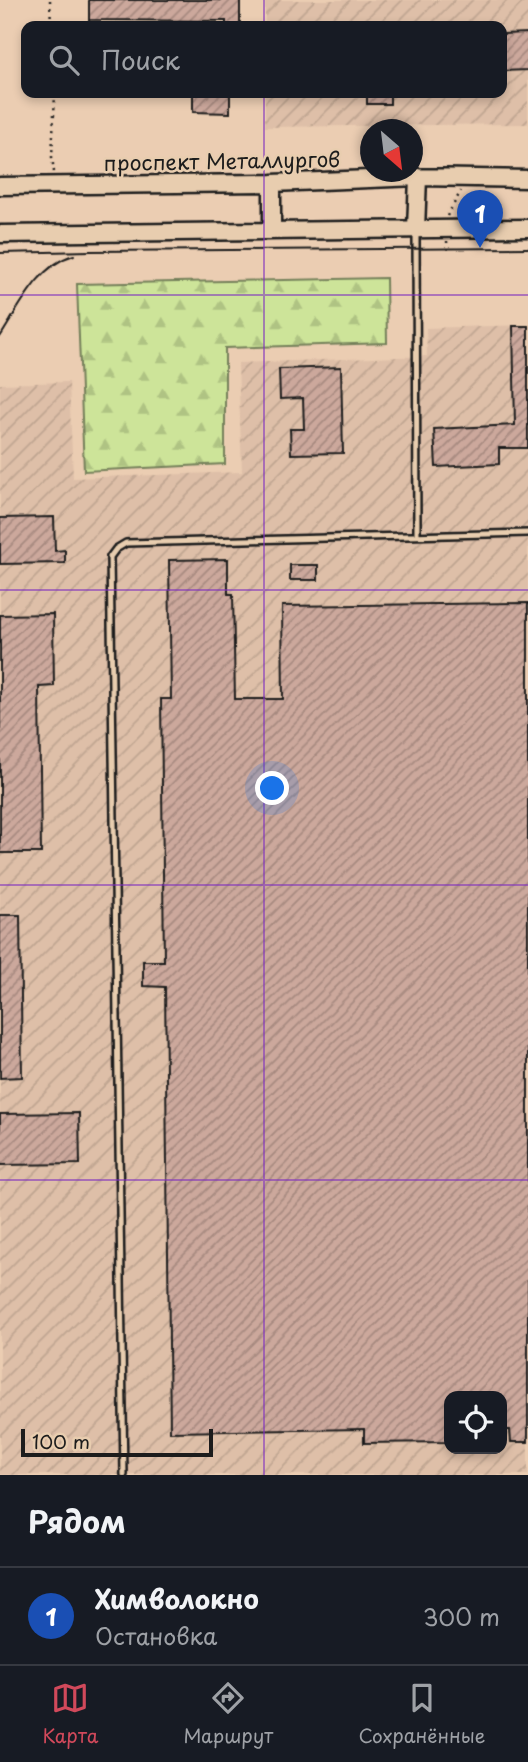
<!DOCTYPE html>
<html lang="ru">
<meta charset="utf-8">
<style>
body{margin:0;font-family:"Playpen Sans",sans-serif;background:#242831;color:#f1f3f6}
.controls{position:absolute;right:21px;bottom:21px;display:grid;overflow:hidden;border-radius:14px;box-shadow:0 4px 10px #0003}
.controls button{width:63px;height:63px;display:grid;place-items:center;padding:0;border:0;border-bottom:2px solid #363941;background:#171b24;color:#f1f3f6;font:35px sans-serif}
.compass{position:absolute;left:360px;top:119px;width:63px;height:63px;border-radius:50%;background:#171b24;box-shadow:0 4px 10px #0003;rotate:152deg}
.scale{position:absolute;left:21px;bottom:18px;width:192px;box-sizing:border-box;padding-left:7px;border:4px solid #1c1c1c;border-top:0;font-size:19px;line-height:24px;white-space:nowrap;color:#1c1c1c;-webkit-text-stroke:5px #e8cdaf;paint-order:stroke}
.you{position:absolute;left:273px;top:789px;width:24px;height:24px;margin:-18px;border:5px solid #fff;border-radius:50%;background:#1a73e8;box-shadow:0 0 0 10px #1a73e833}
.badge{display:grid;place-items:center;width:46px;height:46px;border-radius:50%;background:#d1495b;color:#fff;font-size:23px;font-weight:700}
.pin{position:absolute;translate:-50% -58px;filter:drop-shadow(0 2px 4px #0008)}
.pin::after{content:'';position:absolute;top:37px;width:24px;height:21px;background:inherit;clip-path:polygon(0 0,100% 0,50% 100%)}
.list{margin:0;padding:0;list-style:none}
h2{display:flex;justify-content:space-between;align-items:center;height:91px;margin:0;padding:0 28px;font-size:30px}
h2 small{font-size:23px;font-weight:400;color:#9ea1a6}
.list li{display:grid;grid-template-columns:46px 1fr auto;gap:21px;align-items:center;box-sizing:border-box;height:98px;padding:0 28px;border-top:2px solid #363941}
.list b{display:block;font-size:26px;white-space:nowrap}
.list p{margin:0;font-size:23px;white-space:nowrap;color:#9ea1a6}
.list em{font-size:23px;font-style:normal;color:#9ea1a6}
.icon{flex:none;width:38px;height:38px;fill:none;stroke:currentColor;stroke-width:2;stroke-linecap:round;stroke-linejoin:round}
.map{position:relative;flex:none;width:528px;height:1475px;overflow:hidden}
.search{position:absolute;background:#171b24;box-shadow:0 4px 10px #0003;left:21px;right:21px;top:21px;height:77px;display:flex;align-items:center;gap:18px;box-sizing:border-box;padding:0 24px;border-radius:14px;color:#9ea1a6;font-size:26px}
.sheet{height:189px;background:#171b24}
nav{display:flex;justify-content:space-around;align-items:center;box-sizing:border-box;height:98px;border-top:2px solid #363941;background:#171b24;font-size:19px;color:#9ea1a6}
nav a{display:grid;justify-items:center;gap:4px}
nav .on{color:#d1495b}
.map>svg:first-child{display:block}
</style>
<div class="map">
<svg width="528" height="1475" viewBox="0 0 528 1475">
<defs>
<pattern id="industrial-furrows" width="10" height="10" patternUnits="userSpaceOnUse" patternTransform="scale(1.75)"><rect width="10" height="10" fill="#debfa8"/><path d="M-1 1l2-2M0 10L10 0M9 11l2-2" fill="none" stroke="#bea490"/></pattern>
<pattern id="forest-firs" width="22" height="20" patternUnits="userSpaceOnUse" patternTransform="scale(1.75)"><rect width="22" height="20" fill="#cde499"/><path d="M5 1l3.5 6h-7zM16 11l3.5 6h-7z" fill="#afc383"/></pattern>
<pattern id="building-hatch" width="6" height="6" patternUnits="userSpaceOnUse" patternTransform="scale(1.75)"><rect width="6" height="6" fill="#cca89c"/><path d="M-1 1l2-2M0 6l6-6M5 7l2-2" fill="none" stroke="#a5887e"/></pattern>
</defs>
<rect width="100%" height="100%" fill="#ebcdb2"/>
<filter id="ink" filterUnits="userSpaceOnUse"><feTurbulence type="fractalNoise" baseFrequency=".0143" numOctaves="2"/><feDisplacementMap in="SourceGraphic" scale="14" xChannelSelector="R" yChannelSelector="G"/><feConvolveMatrix kernelMatrix="1 2 1 2 8 2 1 2 1" color-interpolation-filters="sRGB"/></filter>
<g filter="url(#ink)">
<path fill="url(#industrial-furrows)" fill-rule="evenodd" d="M265 0H528V124L265 127V93H502V26H265Z
M528 325V1475H0V384L69 382 73 478 242 472 238 363 427 356 426 328ZM449 1396H502V1449H449Z"/>
<path fill="url(#forest-firs)" stroke="#74805a" stroke-width="2" d="M386 278 387 343 225 348V464L84 471 77 284Z"/>
<path fill="url(#building-hatch)" stroke="#1c1c1c" stroke-width="2" d="M89 0H240V26H226V21L89 20Z
M528 33V70L502 71V34Z
M193 93H230V113L193 112Z
M367 93H390V104H367Z
M513 326H528V448H499V464L436 467 434 429 515 425Z
M341 367 343 453 291 454 290 429H304L303 398 280 399 279 369Z
M54 517 55 551 65 550V563L0 564V518Z
M228 559V594H233L235 699H283L282 606 528 603V1442H511L510 1430H502V1396H449V1442L364 1443V1429L170 1432 165 987 143 986V961H164L161 699H171L169 560Z
M290 565H318V580H290Z
M53 614 54 686 39 687 41 853H0V615Z
M0 915H20L22 1077 0 1078Z
M79 1113 80 1164 0 1165V1114Z"/>
<g fill="none" stroke-linecap="round" stroke-linejoin="round">
<defs>
<path id="lane" d="M416 233 417 534
M124 1475 110 557 116 549 126 543 528 533"/>
<path id="secondary" d="M272 183V231
M0 186 272 183 418 177 528 179
M416 229 418 177
M0 234 528 228"/>
</defs>
<use href="#lane" stroke="#1c1c1c" stroke-width="10"/>
<use href="#secondary" stroke="#1c1c1c" stroke-width="21"/>
<path stroke="#1c1c1c" stroke-width="2.5" stroke-dasharray="2 5" stroke-linecap="butt" d="M50 0 51 26
M54 172 52 157 55 93
M447 216 461 191
M447 241 448 255"/>
<use href="#lane" stroke="#e8cdaf" stroke-width="5"/>
<use href="#secondary" stroke="#e8cdaf" stroke-width="16"/>
<path stroke="#1c1c1c" stroke-width="2" d="M0 253 91 251 528 248
M0 337C19 308 38 265 74 255"/>
</g>
</g>
<path fill="none" stroke="#7b2cbf" stroke-width="2" stroke-opacity="0.55" d="M264 0V26M264 93V1475M0 295H528M0 590H528M0 885H528M0 1180H528"/>
<g text-anchor="middle" stroke-width="5" stroke-linejoin="round" paint-order="stroke">
<g font-size="21" fill="#1c1c1c" stroke="#e8cdaf">
<text transform="translate(222 162) rotate(-1)" y="7">проспект Металлургов</text>
</g>
</g>
</svg>
<div class="controls">
<button><svg class="icon" aria-label="locate" viewBox="0 0 24 24"><circle cx="12" cy="12" r="6"/><path d="M12 2v4M12 18v4M2 12h4M18 12h4"/></svg></button>
</div>
<svg class="compass" viewBox="-18 -18 36 36"><path d="M0-13l5 13h-10z" fill="#e53935"/><path d="M0 13l5-13h-10z" fill="#9ea1a6"/></svg>
<div class="scale">100 m</div>
<div class="you"></div>
<div class="pin badge" style="left:480px;top:248px;background:#1a4fb4">1</div>
<div class="search"><svg class="icon" aria-label="search" viewBox="0 0 24 24"><circle cx="10" cy="10" r="6"/><path d="M15 15l6 6"/></svg>Поиск</div>
</div>
<section class="sheet">
<h2>Рядом<small></small></h2>
<ul class="list">
<li><span class="badge" style="background:#1a4fb4">1</span><div><b>Химволокно</b><p>Остановка</p></div><em>300 m</em></li>
</ul>
</section>
<nav>
<a class="on"><svg class="icon" aria-label="map" viewBox="0 0 24 24"><path d="M3 6l6-2 6 2 6-2v14l-6 2-6-2-6 2zM9 4v14M15 6v14"/></svg>Карта</a>
<a><svg class="icon" aria-label="directions" viewBox="0 0 24 24"><path d="M12 3l9 9-9 9-9-9zM9 14v-3h6M13 9l2 2-2 2"/></svg>Маршрут</a>
<a><svg class="icon" aria-label="saved" viewBox="0 0 24 24"><path d="M7 4h10v16l-5-4-5 4z"/></svg>Сохранённые</a>
</nav>
